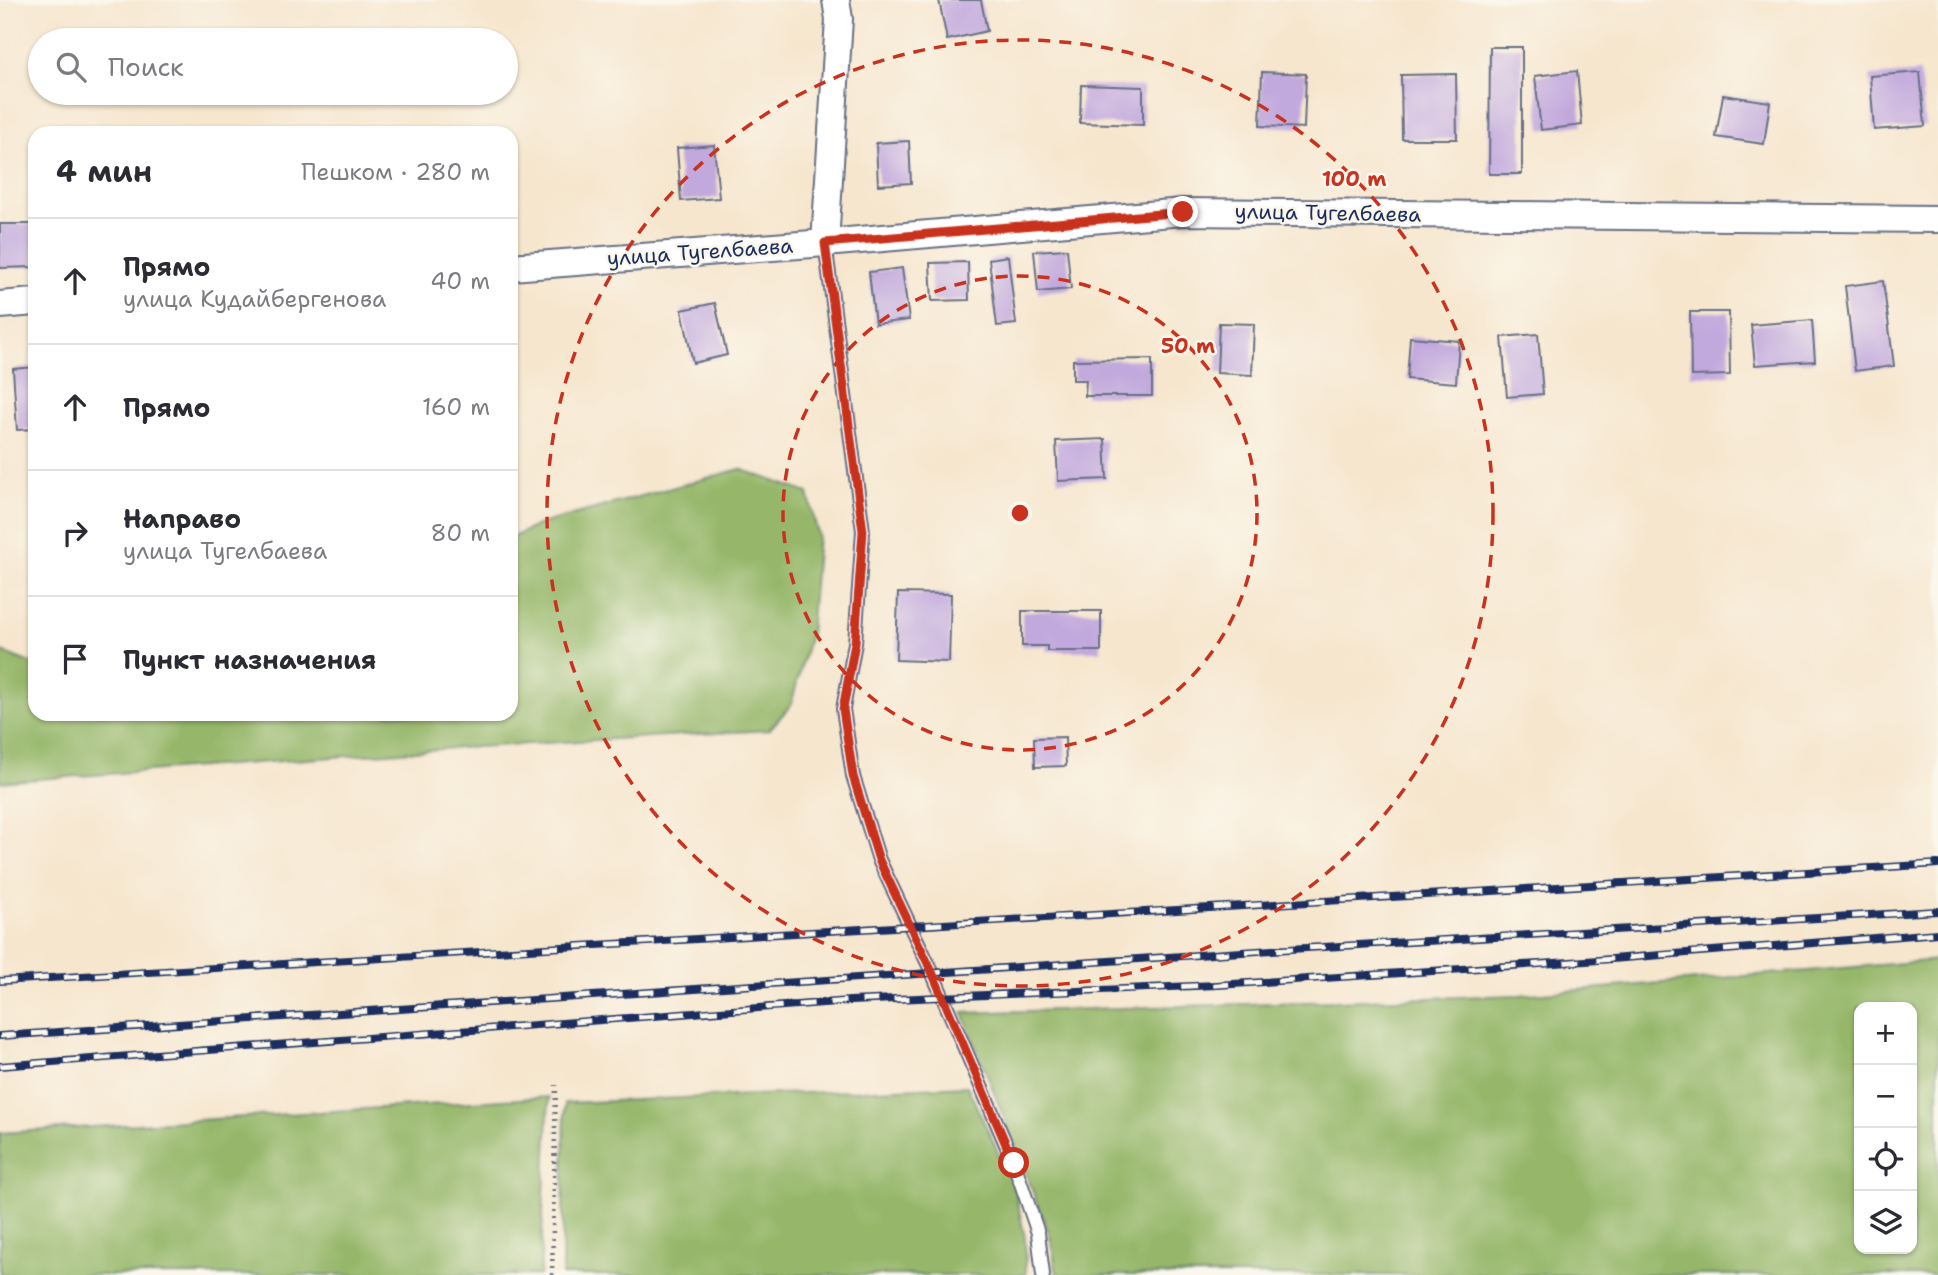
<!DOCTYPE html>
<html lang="ru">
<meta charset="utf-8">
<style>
body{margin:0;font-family:"Shantell Sans",sans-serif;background:#f7f7f7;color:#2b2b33}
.controls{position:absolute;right:21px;bottom:21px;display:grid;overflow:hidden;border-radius:14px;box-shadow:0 2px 5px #0004}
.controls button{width:63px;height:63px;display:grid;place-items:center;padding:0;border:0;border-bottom:2px solid #e1e1e2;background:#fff;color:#2b2b33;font:35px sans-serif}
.stop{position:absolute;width:21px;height:21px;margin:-16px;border:5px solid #c8321e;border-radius:50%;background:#fff}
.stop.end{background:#c8321e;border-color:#fff;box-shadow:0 2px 7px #0008}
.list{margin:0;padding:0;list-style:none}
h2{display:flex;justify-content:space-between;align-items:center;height:91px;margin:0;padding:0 28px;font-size:30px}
h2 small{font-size:23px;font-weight:400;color:#7c7c81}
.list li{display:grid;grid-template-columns:46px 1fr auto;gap:21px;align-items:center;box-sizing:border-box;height:126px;padding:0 28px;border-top:2px solid #e1e1e2}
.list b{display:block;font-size:26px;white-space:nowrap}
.list p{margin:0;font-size:23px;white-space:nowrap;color:#7c7c81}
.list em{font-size:23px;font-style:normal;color:#7c7c81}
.icon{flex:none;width:38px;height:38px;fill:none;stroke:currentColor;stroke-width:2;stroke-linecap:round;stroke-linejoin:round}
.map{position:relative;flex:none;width:1938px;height:1275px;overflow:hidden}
.search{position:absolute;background:#fff;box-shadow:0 2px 5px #0004;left:28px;top:28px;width:490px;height:77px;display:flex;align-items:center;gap:18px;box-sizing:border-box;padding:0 24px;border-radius:38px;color:#7c7c81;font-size:26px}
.panel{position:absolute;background:#fff;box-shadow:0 2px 5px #0004;left:28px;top:126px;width:490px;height:595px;border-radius:21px}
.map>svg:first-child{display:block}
</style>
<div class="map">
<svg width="1938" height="1275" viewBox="0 0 1938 1275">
<rect width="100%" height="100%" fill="#fbf7ec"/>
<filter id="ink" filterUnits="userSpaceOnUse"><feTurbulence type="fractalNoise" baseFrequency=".0143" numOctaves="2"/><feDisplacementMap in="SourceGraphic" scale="14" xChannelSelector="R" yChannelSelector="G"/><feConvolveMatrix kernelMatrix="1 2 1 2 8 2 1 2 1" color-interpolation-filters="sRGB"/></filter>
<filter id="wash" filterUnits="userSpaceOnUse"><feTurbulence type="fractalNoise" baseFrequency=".00686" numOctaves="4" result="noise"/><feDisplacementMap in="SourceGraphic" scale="28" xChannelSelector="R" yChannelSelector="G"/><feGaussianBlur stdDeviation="1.57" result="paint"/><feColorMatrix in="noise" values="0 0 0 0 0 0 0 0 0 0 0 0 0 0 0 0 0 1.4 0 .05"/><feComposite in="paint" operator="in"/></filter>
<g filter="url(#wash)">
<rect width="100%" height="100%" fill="#f6e6ce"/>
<path fill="#96b76a" stroke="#587364" stroke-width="2" fill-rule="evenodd" d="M740 469 808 493 818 535 810 634 791 705 769 730 441 749 0 782V651L35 665V714H511V538L540 524Z
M1938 960V1275H1057L1050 1236 963 1013 1519 995ZM1912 1007V1249H1859V1007Z
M967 1086 1014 1186 1025 1238 1026 1275H562L565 1103Z
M549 1097 540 1275H0V1133Z"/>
<g id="blocks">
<path fill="#c1a8dd" d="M939 0H981L987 31 947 40Z
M1490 47H1522V174H1489Z
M1577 71 1582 125 1541 130 1535 76Z
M1262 72 1306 74 1304 128 1260 126Z
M1920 72 1925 126 1874 130 1870 76Z
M1456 74 1457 139H1402L1401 75Z
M1081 85 1143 87V125L1080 123Z
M1723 95 1770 102 1764 144 1716 137Z
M909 141 911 183 878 185 876 143Z
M714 145 719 198 681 201 677 148Z
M0 224H35V267L0 268Z
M1067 249 1071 289 1038 292 1034 251Z
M1008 256 1016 324 997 326 989 259Z
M968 262 969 300 932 301 930 263Z
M902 268 909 320 875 324 869 272Z
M1883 281 1894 366 1855 371 1845 286Z
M715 303 727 355 693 363 682 310Z
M1690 312H1729L1730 375 1691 376Z
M1812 320 1815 361 1755 365 1751 325Z
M1219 323 1254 324 1252 375 1217 373Z
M1538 334 1543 394 1507 397 1502 337Z
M1410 337 1459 341 1456 383 1407 379Z
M1152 359V396H1085L1086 380H1073V360Z
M35 367V429L17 430 13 369Z
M1105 439 1107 479 1058 481 1056 441Z
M898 593 951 594 949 662 896 660Z
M1022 611H1101V651H1047V646H1022Z
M1065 737 1066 766 1035 767 1034 738Z"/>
</g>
</g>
<g filter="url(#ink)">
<use href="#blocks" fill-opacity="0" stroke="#686f85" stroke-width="2"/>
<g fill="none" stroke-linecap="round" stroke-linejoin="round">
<defs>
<path id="service" d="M825 243 863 531 855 643 843 709 853 776 879 860 932 972 1014 1163 1038 1233 1043 1275"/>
<path id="minor" d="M825 243 839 19 836 0
M511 267 825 243 1183 212 1938 219
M0 305 35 302"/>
</defs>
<use href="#service" stroke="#686f85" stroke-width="16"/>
<use href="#minor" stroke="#686f85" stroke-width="30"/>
<path stroke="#686f85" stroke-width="4.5" stroke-dasharray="2 5" stroke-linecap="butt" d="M552 1275 556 1085"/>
<use href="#service" stroke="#fff" stroke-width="12"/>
<use href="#minor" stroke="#fff" stroke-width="26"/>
<defs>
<path id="rail" d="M0 981 1938 864
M0 1036 1272 950 1938 911
M0 1066 850 1001 1217 985 1586 961 1938 933"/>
</defs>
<use href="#rail" stroke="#1b2f5e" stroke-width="8"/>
<use href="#rail" stroke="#fbf7ec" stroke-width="5" stroke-dasharray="16" stroke-linecap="butt"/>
</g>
</g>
<g fill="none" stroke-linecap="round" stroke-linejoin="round" filter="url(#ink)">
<path stroke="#c8321e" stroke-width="9" d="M1014 1163 932 972 879 860 853 776 843 709 855 643 863 531 825 243 1183 212"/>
</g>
<g fill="none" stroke="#c8321e" stroke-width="3.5" stroke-dasharray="12 9">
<circle cx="1020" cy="513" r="237"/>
<circle cx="1020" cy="513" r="473"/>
</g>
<g text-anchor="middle" stroke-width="5" stroke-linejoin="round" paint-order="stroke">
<g font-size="21" fill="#1b2f5e" stroke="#fbf7ec">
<text transform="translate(1328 213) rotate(1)" y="7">улица Тугелбаева</text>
<text transform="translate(700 252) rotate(-4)" y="7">улица Тугелбаева</text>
</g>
</g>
<circle cx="1020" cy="513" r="10" fill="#c8321e" stroke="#fbf7ec" stroke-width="3.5"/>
<g font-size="21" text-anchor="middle" font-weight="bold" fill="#c8321e" stroke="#fbf7ec" stroke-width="5" stroke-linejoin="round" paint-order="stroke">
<text x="1354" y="186">100 m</text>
<text x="1188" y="353">50 m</text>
</g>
</svg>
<div class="controls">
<button>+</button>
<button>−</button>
<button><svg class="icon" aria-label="locate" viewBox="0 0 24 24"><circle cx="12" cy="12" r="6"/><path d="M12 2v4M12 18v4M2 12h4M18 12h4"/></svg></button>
<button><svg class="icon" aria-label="layers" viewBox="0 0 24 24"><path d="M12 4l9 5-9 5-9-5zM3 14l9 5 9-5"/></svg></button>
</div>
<div class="stop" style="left:1014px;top:1163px"></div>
<div class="stop end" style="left:1183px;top:212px"></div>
<div class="search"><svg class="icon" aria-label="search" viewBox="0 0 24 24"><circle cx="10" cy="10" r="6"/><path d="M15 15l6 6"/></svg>Поиск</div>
<section class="panel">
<h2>4 мин<small>Пешком · 280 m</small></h2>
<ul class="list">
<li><svg class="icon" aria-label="ahead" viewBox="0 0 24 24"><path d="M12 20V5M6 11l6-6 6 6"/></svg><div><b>Прямо</b><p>улица Кудайбергенова</p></div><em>40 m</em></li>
<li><svg class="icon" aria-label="ahead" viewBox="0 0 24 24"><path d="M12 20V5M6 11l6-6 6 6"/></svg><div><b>Прямо</b></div><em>160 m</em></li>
<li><svg class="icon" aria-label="right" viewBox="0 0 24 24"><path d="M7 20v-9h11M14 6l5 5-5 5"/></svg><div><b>Направо</b><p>улица Тугелбаева</p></div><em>80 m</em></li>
<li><svg class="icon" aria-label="arrive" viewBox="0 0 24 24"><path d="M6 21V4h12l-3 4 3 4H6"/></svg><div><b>Пункт назначения</b></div></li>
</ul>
</section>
</div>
